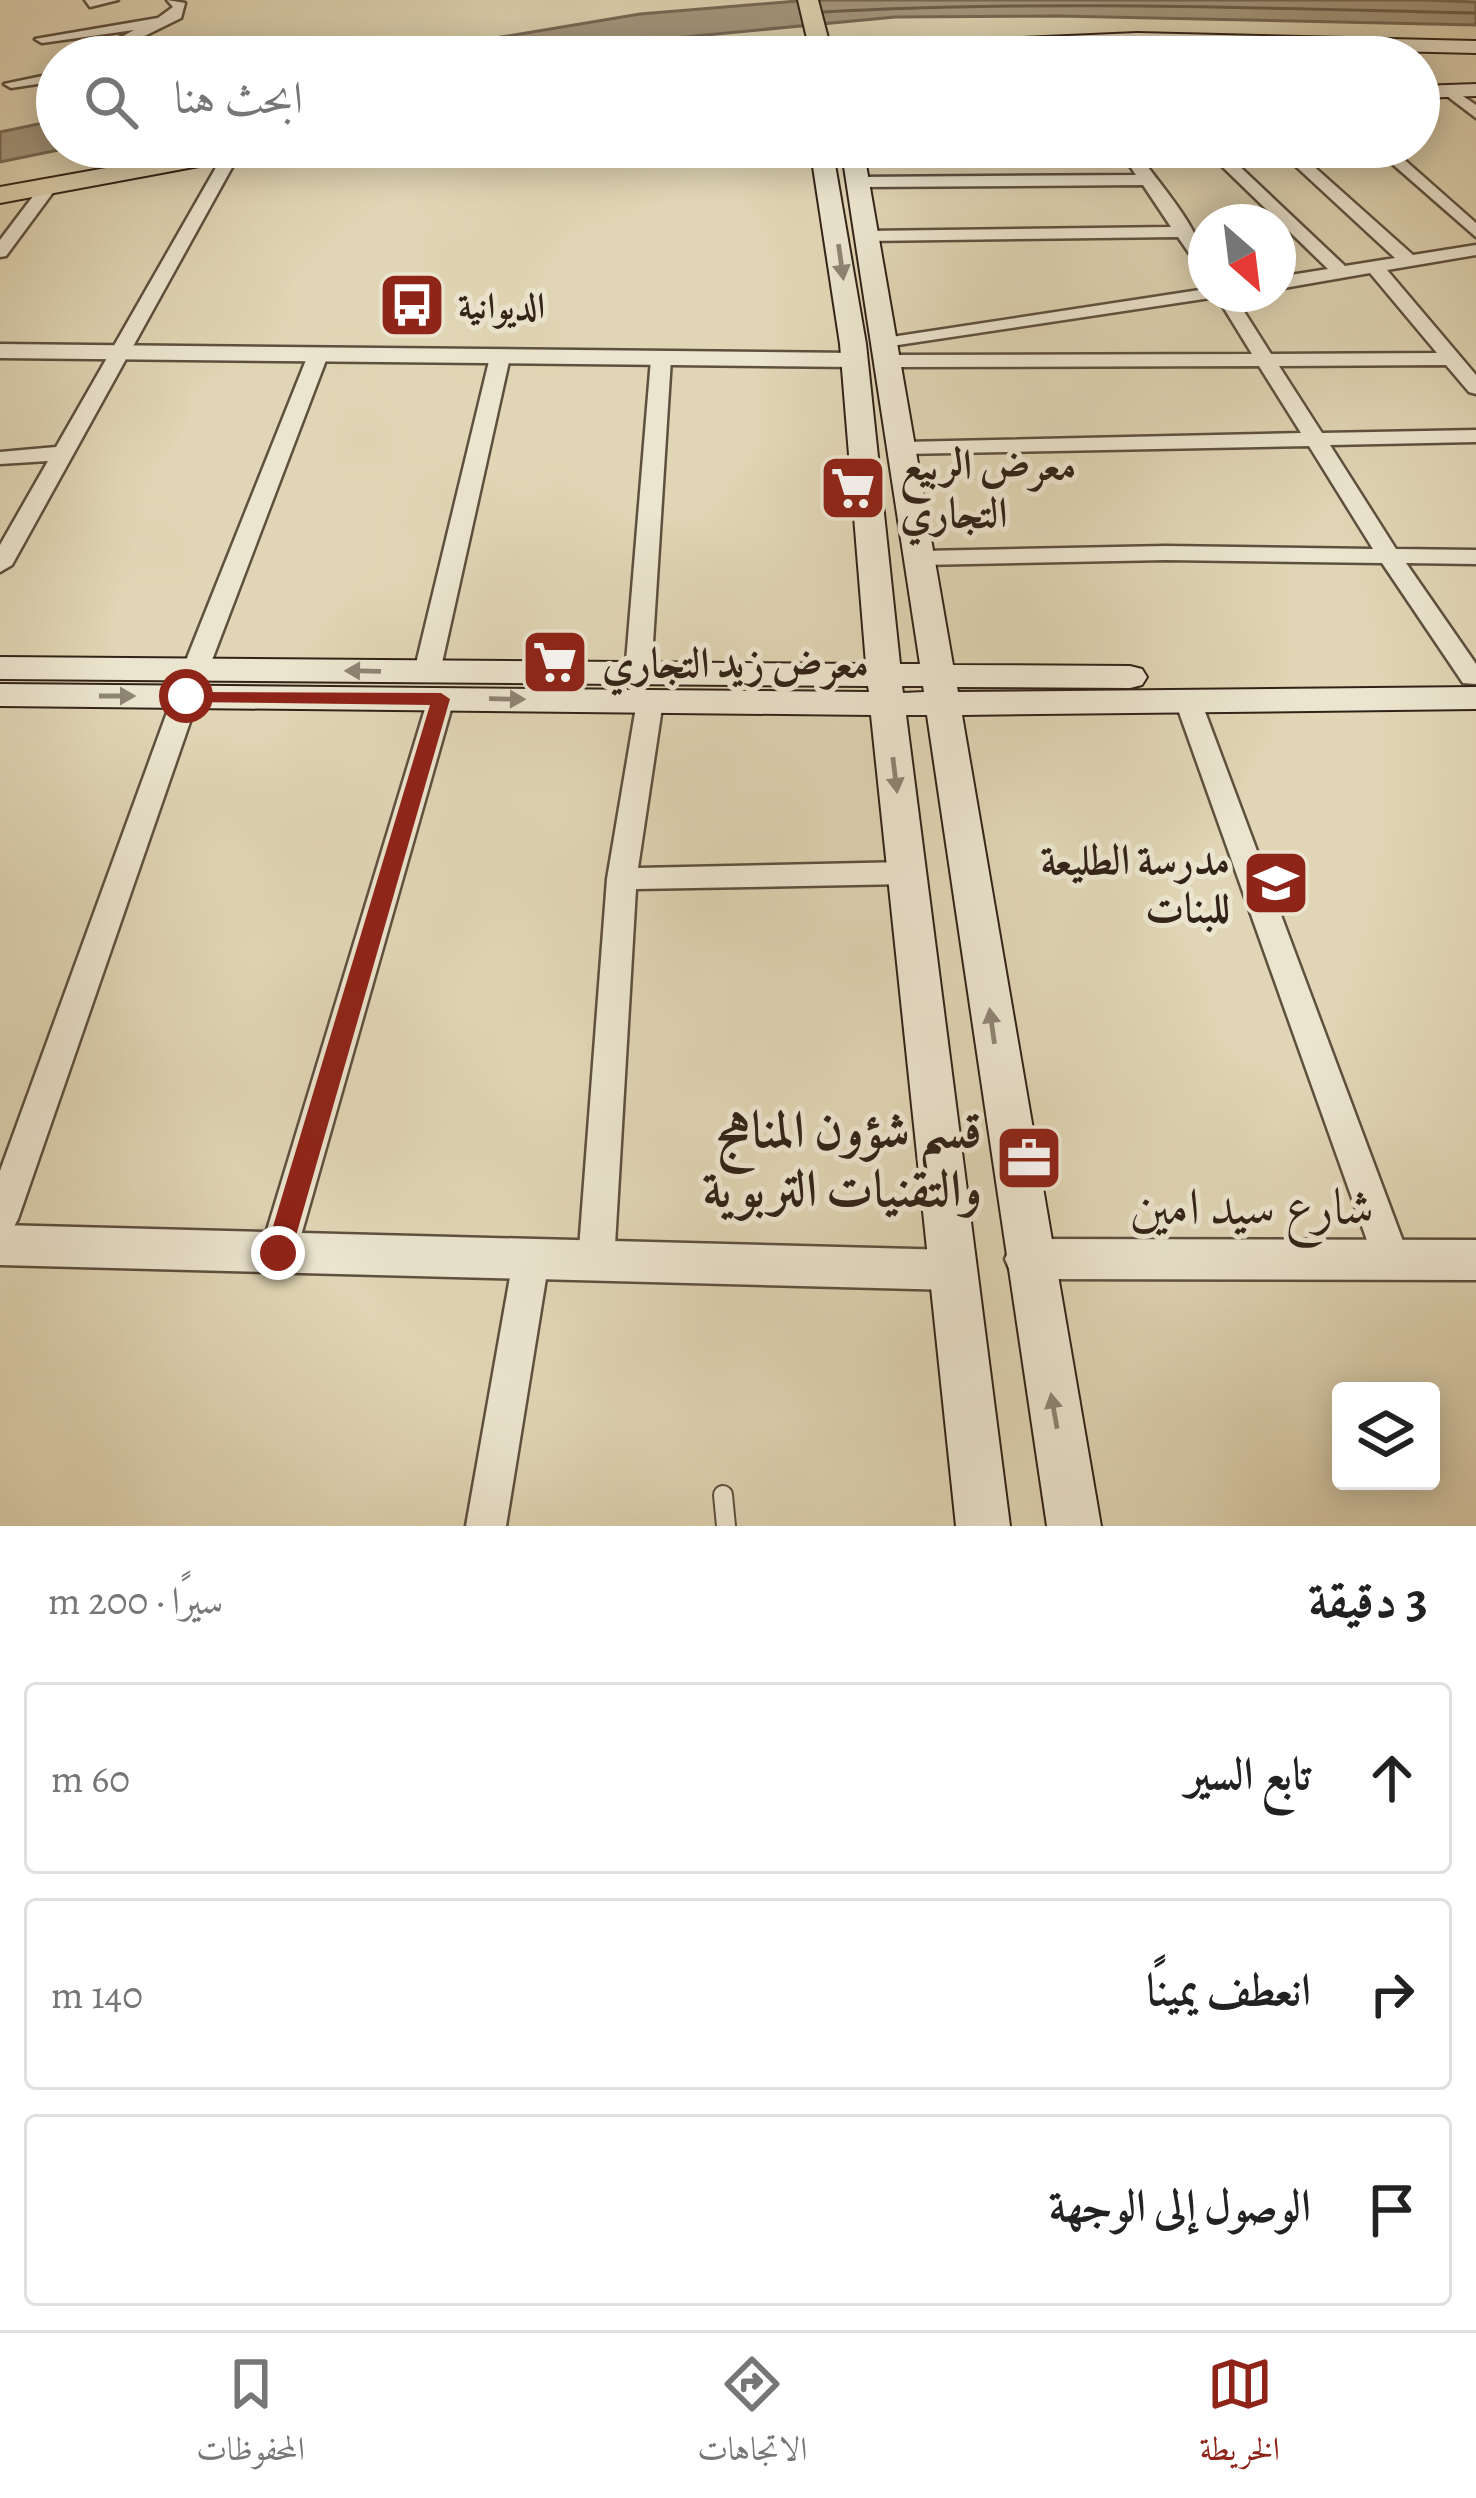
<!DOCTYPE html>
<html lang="ar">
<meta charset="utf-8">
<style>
body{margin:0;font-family:Alegreya,Amiri,serif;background:#f2f2f2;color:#222;direction:rtl}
.controls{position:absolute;right:36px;bottom:36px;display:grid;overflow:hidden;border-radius:12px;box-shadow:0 6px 30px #0003}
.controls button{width:108px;height:108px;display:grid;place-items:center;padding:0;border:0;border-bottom:3px solid #e0e0e0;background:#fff;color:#222;font:60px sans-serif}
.compass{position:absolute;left:1188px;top:204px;width:108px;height:108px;border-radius:50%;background:#fff;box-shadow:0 6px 30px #0003;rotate:152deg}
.stop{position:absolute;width:36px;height:36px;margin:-27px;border:9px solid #8f2418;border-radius:50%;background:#fff}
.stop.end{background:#8f2418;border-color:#fff;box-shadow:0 3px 12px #0008}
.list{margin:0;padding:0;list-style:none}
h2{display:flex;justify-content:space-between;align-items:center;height:156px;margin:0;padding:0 48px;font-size:51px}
h2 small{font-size:39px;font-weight:400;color:#767676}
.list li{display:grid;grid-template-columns:78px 1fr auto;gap:36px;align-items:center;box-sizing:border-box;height:192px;margin:0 24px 24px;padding:0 24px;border:3px solid #e0e0e0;border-radius:12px}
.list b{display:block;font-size:45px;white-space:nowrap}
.list em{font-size:39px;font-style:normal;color:#767676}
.icon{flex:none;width:66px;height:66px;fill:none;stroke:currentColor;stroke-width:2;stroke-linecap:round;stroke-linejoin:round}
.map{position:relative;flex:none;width:1476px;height:1526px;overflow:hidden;direction:ltr}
.search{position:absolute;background:#fff;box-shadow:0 6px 30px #0003;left:36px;right:36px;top:36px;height:132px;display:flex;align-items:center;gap:30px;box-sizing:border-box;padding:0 42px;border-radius:66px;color:#767676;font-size:45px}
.sheet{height:804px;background:#fff}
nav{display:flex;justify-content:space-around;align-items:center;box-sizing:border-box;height:168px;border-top:3px solid #e0e0e0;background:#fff;font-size:33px;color:#767676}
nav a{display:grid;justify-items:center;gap:6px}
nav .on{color:#8f2418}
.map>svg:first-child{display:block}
</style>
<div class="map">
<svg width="1476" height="1526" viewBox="0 0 1476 1526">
<rect width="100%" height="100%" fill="#e0d5b4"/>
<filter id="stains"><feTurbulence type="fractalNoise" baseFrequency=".00167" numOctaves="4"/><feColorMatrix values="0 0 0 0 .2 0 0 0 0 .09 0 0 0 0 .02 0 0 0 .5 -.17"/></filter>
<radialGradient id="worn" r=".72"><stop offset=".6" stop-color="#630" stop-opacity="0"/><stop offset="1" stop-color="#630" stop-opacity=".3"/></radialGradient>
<path fill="#a5987f" stroke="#776956" stroke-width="3" d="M810 0H1422L1476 2V25L1058 16 895 17 621 43 544 57H381L640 14Z
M57 120V147H73L0 162V132Z"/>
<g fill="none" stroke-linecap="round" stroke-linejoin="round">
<path stroke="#6c5e4c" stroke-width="3" d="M824 12C1039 0 1260 8 1476 13
M454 57 558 40 564 44 563 57"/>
<defs>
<path id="service" d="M723 1495 726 1526"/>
<path id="minor" d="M85 0H118L90 7Z
M167 0 185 3 181 18 122 47 127 57H113L107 45 134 30 42 43 35 39 158 18 173 7Z
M1182 37 1203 57H1188L1175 41Z
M57 73V81L11 88 4 84Z
M1448 86 1476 105V118L1443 93 1441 90Z
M1117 147H1133C1154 178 1206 233 1206 270L1200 269 1178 237 867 241 858 236 867 231 1171 227 1143 185 858 187 850 182 858 177 1136 175Z
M1202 147H1219L1345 266 1395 258 1275 147H1292L1413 255 1476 245V255L1387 270 1476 375V394L1469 392 1446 365 1279 366 1322 433 1476 430V442L1330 445 1396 549 1476 550V564L1406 563 1476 664V684L1463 683 1382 563 1166 560 922 565 910 558 922 551 1166 546 1373 549 1309 446 903 454 892 448 903 442 1301 433 1259 366 888 367 878 361 888 355 1252 354 1217 297 878 348V340L885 338 1206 289V294H1233L1271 354 1437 353 1370 273 1278 289V277L1328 269Z
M1373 147H1390L1476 223V237Z
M226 150 240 153 12 565 0 572V545L48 461 0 464V452L56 447Z
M43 183 57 187 6 256 0 257V240Z
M318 349 328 355 209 668 205 674H187L183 668 308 355Z
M500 351 510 357 440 672 427 680 414 672 490 357Z
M661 353 671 359 651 674 638 682 625 674 651 359Z
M186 688 199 696 18 1219 12 1230 0 1235V1171L173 696Z
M441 691 454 699 296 1253 291 1264 278 1269 265 1264 260 1253 428 699Z
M650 693 663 701 638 868 907 862 917 866 921 873 917 880 907 884 636 889 614 1262 609 1274 596 1278 583 1274 578 1262 607 879 637 701Z
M1188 693 1201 701 1410 1260 1405 1272 1392 1276 1379 1272 1374 1260 1175 701Z
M531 1244 544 1248 549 1260 506 1526H466L513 1260 518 1248Z"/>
<path id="tertiary" d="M0 344 854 353 866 360 854 367 0 358Z
M0 1225 953 1250 969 1256 975 1270 969 1284 953 1290 0 1265Z
M1027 1239 1476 1240V1280L1027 1279 1011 1273 1005 1259 1011 1245Z"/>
<path id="secondary" d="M1137 33 1476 41V53L1137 45 858 57H813L811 53 820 47Z
M1476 84V96L1419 98V86Z
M810 147H832L866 344 900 664H920L841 147H863L953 665 1130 666 1142 669 1147 677 1142 685 1130 688 957 687 958 692 1476 687V709L962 715 1101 1526H1047L927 715H906L1010 1526H956L871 715 0 706V684L869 692 868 686 0 679V657L866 664 840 344ZM902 686H923L924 692 903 693Z"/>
<path id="primary" d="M798 0H818L833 57H745L756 50 809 47Z
M223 147H276L264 154 0 203V187Z"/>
</defs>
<use href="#service" stroke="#5e503f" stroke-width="22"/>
<use href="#minor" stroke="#5e503f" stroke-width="5"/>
<use href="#tertiary" stroke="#5e503f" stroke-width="5"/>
<use href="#secondary" stroke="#322318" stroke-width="4"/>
<use href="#primary" stroke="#322318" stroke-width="4"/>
<use href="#service" stroke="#ebe4ce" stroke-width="18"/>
<use href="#minor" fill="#ebe4ce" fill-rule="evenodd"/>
<use href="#tertiary" fill="#ebe4ce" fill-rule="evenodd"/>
<use href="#secondary" fill="#ebe4ce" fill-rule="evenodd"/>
<use href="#primary" fill="#e0d5b4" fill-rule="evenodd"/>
</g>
<defs><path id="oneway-solid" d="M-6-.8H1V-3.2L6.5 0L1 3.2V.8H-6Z" transform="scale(3)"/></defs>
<g fill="#8e8473">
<use href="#oneway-solid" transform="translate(841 262) rotate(82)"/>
<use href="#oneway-solid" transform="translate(363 671) rotate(-179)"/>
<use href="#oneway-solid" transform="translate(117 696)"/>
<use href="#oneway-solid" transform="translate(507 699) rotate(1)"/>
<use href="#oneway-solid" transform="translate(895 775) rotate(83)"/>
<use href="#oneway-solid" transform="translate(992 1026) rotate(-98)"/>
<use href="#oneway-solid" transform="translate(1054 1411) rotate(-100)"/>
</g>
<path fill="#8f2418" d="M179 692 441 693 450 699 291 1253 278 1264 265 1253 430 705 186 702 179 701Z"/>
<defs>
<symbol id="bus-square" viewBox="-11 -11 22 22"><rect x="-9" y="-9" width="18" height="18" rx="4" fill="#8f2418" stroke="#ebe4ce"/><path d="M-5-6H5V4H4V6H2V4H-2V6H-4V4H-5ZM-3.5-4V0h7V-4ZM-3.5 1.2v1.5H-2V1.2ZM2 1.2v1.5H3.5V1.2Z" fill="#fff"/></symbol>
<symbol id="supermarket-square" viewBox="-11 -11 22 22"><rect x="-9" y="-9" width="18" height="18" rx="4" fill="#8f2418" stroke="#ebe4ce"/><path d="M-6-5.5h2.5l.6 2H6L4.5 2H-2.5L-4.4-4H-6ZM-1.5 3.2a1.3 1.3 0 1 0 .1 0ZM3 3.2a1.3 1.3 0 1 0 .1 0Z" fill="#fff"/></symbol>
<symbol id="school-square" viewBox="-11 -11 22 22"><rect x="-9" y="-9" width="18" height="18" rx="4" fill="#8f2418" stroke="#ebe4ce"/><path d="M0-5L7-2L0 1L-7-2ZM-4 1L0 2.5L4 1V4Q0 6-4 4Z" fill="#fff"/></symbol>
<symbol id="office-square" viewBox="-11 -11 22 22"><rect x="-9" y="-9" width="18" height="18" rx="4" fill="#8f2418" stroke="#ebe4ce"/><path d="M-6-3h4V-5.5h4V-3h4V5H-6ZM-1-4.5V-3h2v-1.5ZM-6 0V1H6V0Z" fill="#fff"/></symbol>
</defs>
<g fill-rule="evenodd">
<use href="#bus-square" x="374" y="267" width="76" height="76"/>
<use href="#supermarket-square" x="815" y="450" width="76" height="76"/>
<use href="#supermarket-square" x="517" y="624" width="76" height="76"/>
<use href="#school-square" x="1238" y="845" width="76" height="76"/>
<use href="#office-square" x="991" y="1120" width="76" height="76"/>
</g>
<g text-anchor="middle" stroke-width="10" stroke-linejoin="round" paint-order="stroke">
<g font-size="36" font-weight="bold" fill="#322318" stroke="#ebe4ce" text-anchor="start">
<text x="458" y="318">الديوانية</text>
</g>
<g font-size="42" font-weight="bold" fill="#322318" stroke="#ebe4ce" text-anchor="start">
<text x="900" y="479">معرض الربيع<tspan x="900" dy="48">التجاري</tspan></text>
<text x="602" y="677">معرض زيد التجاري</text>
<text x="1230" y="874" text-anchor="end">مدرسة الطليعة<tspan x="1230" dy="48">للبنات</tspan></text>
</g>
<g font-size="51" font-weight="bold" fill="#322318" stroke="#ebe4ce" text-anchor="end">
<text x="982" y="1147">قسم شؤون المناهج<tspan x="982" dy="59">والتقنيات التربوية</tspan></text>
</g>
<g font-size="51" fill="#322318" stroke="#ebe4ce">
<text x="1252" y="1224">شارع سيد امين</text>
</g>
</g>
<rect width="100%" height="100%" filter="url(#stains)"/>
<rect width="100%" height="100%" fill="url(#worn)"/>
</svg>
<div class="controls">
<button><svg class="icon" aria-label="layers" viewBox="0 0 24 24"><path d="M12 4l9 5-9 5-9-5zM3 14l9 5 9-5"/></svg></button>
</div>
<svg class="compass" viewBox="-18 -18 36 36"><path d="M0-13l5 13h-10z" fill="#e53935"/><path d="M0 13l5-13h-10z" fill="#767676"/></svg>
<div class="stop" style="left:186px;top:696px"></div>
<div class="stop end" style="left:278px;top:1253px"></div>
<div class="search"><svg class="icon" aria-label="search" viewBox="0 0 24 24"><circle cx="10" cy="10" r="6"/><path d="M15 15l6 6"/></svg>ابحث هنا</div>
</div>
<section class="sheet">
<h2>3 دقيقة<small>سيرًا · 200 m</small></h2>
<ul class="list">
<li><svg class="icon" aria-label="ahead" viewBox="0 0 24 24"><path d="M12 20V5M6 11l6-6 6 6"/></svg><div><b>تابع السير</b></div><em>60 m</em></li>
<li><svg class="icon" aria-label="right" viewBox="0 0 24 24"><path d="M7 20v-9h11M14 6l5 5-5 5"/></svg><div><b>انعطف يمينًا</b></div><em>140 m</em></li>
<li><svg class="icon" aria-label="arrive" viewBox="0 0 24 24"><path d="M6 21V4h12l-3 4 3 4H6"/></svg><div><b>الوصول إلى الوجهة</b></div></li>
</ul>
</section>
<nav>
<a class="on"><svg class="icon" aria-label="map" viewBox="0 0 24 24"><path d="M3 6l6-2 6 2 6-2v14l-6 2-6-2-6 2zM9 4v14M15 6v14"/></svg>الخريطة</a>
<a><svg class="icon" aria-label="directions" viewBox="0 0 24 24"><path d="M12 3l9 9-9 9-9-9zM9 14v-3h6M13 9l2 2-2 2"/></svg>الاتجاهات</a>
<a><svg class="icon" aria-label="saved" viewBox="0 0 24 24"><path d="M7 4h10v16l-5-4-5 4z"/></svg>المحفوظات</a>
</nav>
